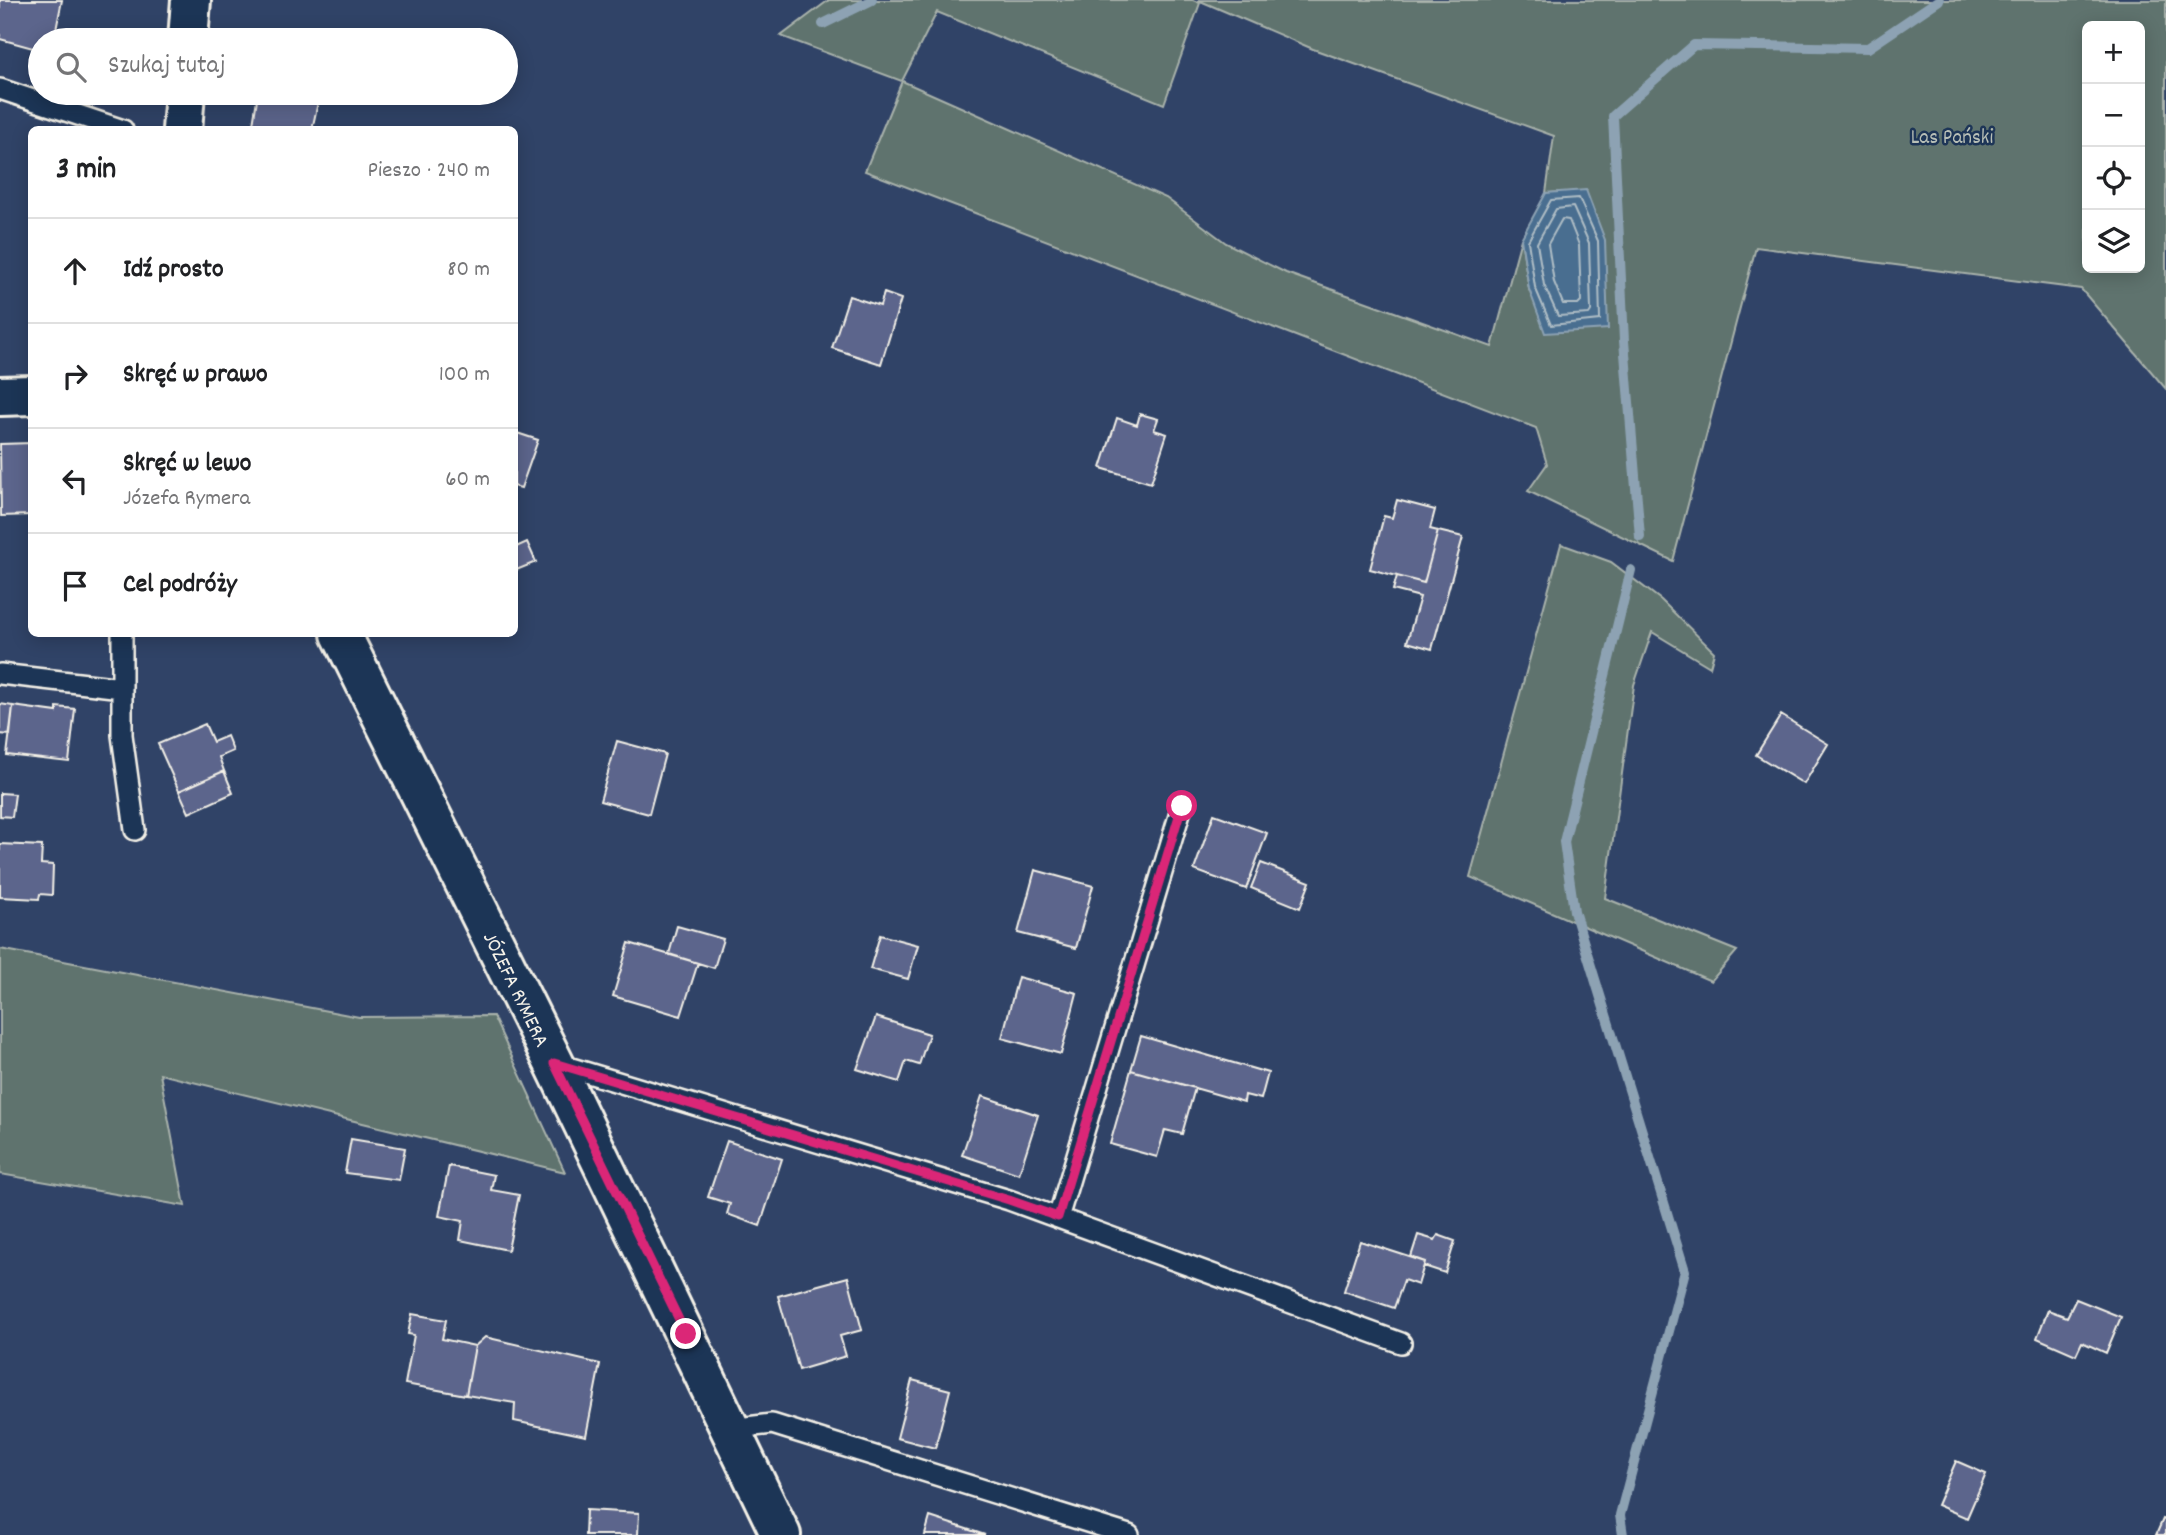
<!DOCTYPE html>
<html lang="pl">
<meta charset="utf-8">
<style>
body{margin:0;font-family:Dekko,sans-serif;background:#f2f2f2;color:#202124}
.controls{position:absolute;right:21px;top:21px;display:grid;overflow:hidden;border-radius:10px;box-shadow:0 4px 18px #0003}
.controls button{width:63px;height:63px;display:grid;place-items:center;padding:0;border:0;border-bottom:2px solid #e0e0e0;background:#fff;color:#202124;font:35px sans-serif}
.stop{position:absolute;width:21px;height:21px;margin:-16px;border:5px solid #db2777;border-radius:50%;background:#fff}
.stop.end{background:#db2777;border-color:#fff;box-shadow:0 2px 7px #0008}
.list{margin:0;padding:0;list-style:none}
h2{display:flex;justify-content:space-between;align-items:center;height:91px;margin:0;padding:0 28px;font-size:30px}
h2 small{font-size:23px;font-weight:400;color:#757577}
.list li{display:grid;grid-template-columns:46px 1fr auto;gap:21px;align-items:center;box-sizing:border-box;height:105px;padding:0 28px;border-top:2px solid #e0e0e0}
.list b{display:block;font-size:26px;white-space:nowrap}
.list p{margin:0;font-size:23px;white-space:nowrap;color:#757577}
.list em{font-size:23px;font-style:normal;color:#757577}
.icon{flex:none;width:38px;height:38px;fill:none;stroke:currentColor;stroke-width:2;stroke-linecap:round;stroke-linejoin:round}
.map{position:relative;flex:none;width:2166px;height:1535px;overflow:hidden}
.search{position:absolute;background:#fff;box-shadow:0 4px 18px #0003;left:28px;top:28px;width:490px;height:77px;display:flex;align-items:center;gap:18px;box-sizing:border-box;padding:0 24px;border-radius:38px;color:#757577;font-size:26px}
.panel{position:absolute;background:#fff;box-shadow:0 4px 18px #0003;left:28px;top:126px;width:490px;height:511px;border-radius:10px}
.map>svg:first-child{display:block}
</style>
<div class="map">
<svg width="2166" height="1535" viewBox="0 0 2166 1535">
<rect width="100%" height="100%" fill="#304367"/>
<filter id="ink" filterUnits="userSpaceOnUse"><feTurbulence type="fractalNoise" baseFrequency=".0143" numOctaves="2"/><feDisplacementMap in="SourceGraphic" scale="14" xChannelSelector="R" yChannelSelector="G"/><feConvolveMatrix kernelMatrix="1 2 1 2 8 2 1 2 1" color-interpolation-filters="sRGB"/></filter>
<g filter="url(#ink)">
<path fill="#5e736e" stroke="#a9b2ab" stroke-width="2" fill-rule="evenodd" d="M829 0H1193L1200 3 1164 104 937 12 902 81 1166 198 1226 243 1286 273 1492 347 1521 239 1529 289 1586 191 1546 193 1554 136 1313 49 1198 0H2166V389L2081 289 1756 247 1673 561 1528 491 1547 464 1536 428 865 171 902 81 781 36ZM2087 26H2140V268H2087Z
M1561 544 1611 562 1661 600 1714 652 1710 667 1652 632 1634 685 1605 898 1737 951 1711 981 1470 877Z
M0 949 359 1017 493 1016 565 1172 160 1074 185 1206 0 1174Z"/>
<path fill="#486e90" stroke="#8da2b3" stroke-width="2" d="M1586 190 1605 240 1608 329 1545 333 1529 289 1521 239 1546 193Z"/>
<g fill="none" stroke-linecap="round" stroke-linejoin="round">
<path stroke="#afbdc5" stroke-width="2" d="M1579 198 1598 241 1600 320 1551 325 1535 287 1528 241 1551 200Z
M1573 207 1589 243 1591 311 1589 314 1558 316 1544 285 1537 243 1556 209Z
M1562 219 1569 220 1579 245 1581 301 1578 304H1563L1554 282 1548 244Z"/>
<path stroke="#8da2b3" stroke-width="10" d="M823 24 872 0
M1640 537 1624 341 1613 116 1694 45 1868 48 1939 0
M1623 1535 1620 1515 1685 1271 1574 911 1564 842 1631 570"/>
</g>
<path fill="#5c658c" stroke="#f4f1e8" stroke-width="2" d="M0 0H62L54 40H40V50L0 39Z
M258 93H320L312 130H252Z
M884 293 901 299 881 364 832 348 849 296 880 306Z
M1140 414 1158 419 1154 430 1167 434 1151 483 1101 468 1117 418 1137 425Z
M514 432 538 440 521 488 514 486Z
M32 443V515L1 516 0 444Z
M1397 500 1435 510 1430 529 1438 531 1424 583 1370 569 1384 516 1392 518Z
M1438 531 1463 537 1432 649 1407 642 1420 597 1393 590 1397 576 1424 583Z
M527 542 536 562 514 571V548Z
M0 704 13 706 10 735 0 734Z
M13 706 57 712V707L75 709 69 762 7 755Z
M1781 715 1828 744 1804 784 1756 755Z
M205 724 213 742 227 736 233 751 219 757 224 771 179 791 158 744Z
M617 741 665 754 649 814 600 801Z
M224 771 233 793 189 813 179 791Z
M0 793 15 794 12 817 0 816Z
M1214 814 1267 833 1246 889 1194 870Z
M0 844 42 846 41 864 53 865 52 895 40 894 39 899 0 897Z
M1261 863 1310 882 1300 908 1251 888Z
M1035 870 1093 886 1076 948 1018 933Z
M677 926 723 939 714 968 669 954Z
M880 935 918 945 908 979 870 969Z
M629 943 698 963 681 1016 613 996Z
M1018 977 1077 993 1061 1054 1002 1038Z
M876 1017 929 1034 919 1065 906 1061 899 1082 857 1069Z
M1141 1036 1268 1073 1261 1099 1245 1095 1244 1102 1131 1070Z
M1131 1070 1195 1088 1182 1134 1165 1130 1157 1157 1110 1144Z
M982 1096 1038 1115 1019 1174 962 1155Z
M351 1139 405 1148 399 1180 345 1173Z
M727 1141 782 1159 760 1226 727 1214 730 1204 708 1197Z
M449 1166 494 1175 491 1190 519 1195 508 1250 460 1240 463 1221 439 1216Z
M1418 1235 1435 1240 1438 1235 1455 1241 1445 1273 1424 1266 1425 1262 1411 1257Z
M1360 1241 1425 1262 1418 1285 1404 1280 1394 1308 1344 1291Z
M848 1277 862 1330 840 1336 846 1356 799 1370 778 1296Z
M2076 1299 2121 1317 2106 1353 2082 1342 2076 1355 2037 1338 2048 1310 2067 1317Z
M412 1314 446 1320 442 1339 475 1346 466 1395 405 1384 414 1335 408 1334Z
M485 1337 600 1364 586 1436 514 1421 515 1403 466 1395 475 1346Z
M912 1380 950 1390 935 1448 897 1438Z
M1956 1461 1986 1474 1967 1518 1937 1505Z
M586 1510 639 1513 638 1535H585Z
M930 1517 985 1535H925Z
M2163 1519 2166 1520V1535H2156Z"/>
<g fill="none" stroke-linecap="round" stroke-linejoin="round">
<defs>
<path id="lane" d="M0 89 123 130
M122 634V735L135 830
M0 674 122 688
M555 1063 1009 1200 1401 1343
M1058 1218 1182 806
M730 1429 772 1424 1129 1535"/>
<path id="secondary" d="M188 40 191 0
M182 130 185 93
M0 396 32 395
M341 634 554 1063 781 1535"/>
</defs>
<use href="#lane" stroke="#f4f1e8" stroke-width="24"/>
<use href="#secondary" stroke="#f4f1e8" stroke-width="44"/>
<use href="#lane" stroke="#1d3557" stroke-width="19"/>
<use href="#secondary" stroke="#1d3557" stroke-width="38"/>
</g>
</g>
<g fill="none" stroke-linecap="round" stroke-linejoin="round" filter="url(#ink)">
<path stroke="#db2777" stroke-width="9" d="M686 1334 554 1063 1009 1200 1058 1217 1182 806"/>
</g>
<g text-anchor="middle" stroke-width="5" stroke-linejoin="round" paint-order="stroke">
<g font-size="21" fill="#b8bfb7" stroke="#1d3557">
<text x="1952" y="143">Las Pański</text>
</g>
<g font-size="21" fill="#f4f1e8" stroke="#1d3557">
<text transform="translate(517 989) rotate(64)" y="7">JÓZEFA RYMERA</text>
</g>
</g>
</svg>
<div class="controls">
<button>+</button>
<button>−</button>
<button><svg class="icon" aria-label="locate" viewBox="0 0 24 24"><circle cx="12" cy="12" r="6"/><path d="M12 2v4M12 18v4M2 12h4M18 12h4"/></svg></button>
<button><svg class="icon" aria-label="layers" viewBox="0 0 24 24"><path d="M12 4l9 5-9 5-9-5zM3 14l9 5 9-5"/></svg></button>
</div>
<div class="stop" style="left:1182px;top:806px"></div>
<div class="stop end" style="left:686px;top:1334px"></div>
<div class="search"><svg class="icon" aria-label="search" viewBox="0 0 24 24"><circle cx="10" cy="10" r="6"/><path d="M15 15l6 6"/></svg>Szukaj tutaj</div>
<section class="panel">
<h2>3 min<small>Pieszo · 240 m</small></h2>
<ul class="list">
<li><svg class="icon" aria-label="ahead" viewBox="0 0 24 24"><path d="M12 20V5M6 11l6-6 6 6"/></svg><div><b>Idź prosto</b></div><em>80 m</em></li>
<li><svg class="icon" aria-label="right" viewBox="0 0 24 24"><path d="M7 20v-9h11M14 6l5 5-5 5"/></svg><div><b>Skręć w prawo</b></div><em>100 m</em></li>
<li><svg class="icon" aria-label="left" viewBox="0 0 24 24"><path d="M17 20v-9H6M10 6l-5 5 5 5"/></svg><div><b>Skręć w lewo</b><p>Józefa Rymera</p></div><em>60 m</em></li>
<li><svg class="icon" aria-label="arrive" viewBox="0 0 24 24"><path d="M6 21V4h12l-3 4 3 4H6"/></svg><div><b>Cel podróży</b></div></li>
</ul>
</section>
</div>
